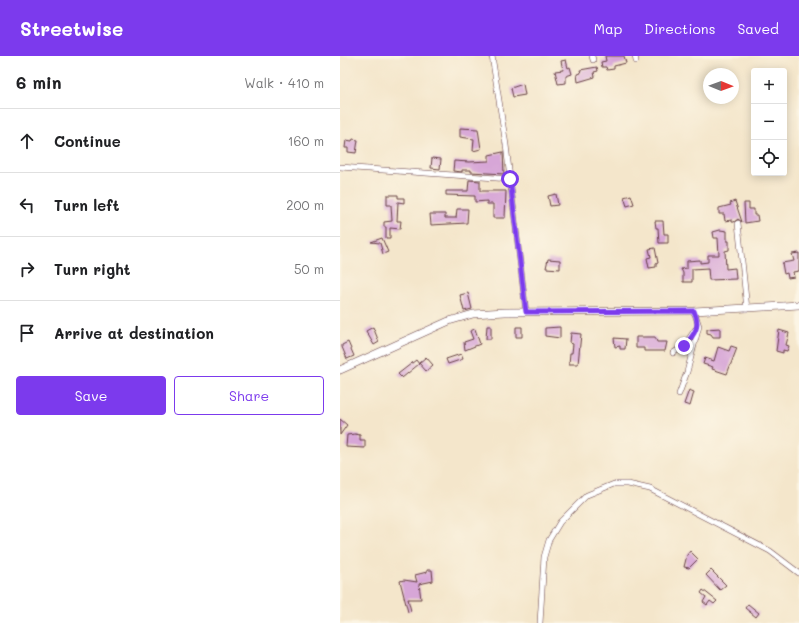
<!DOCTYPE html>
<meta charset="utf-8">
<style>
body{margin:0;font-family:Mali,sans-serif;background:#f2f2f2;color:#202124}
.controls{position:absolute;right:12px;top:12px;display:grid;overflow:hidden;border-radius:4px;box-shadow:0 2px 10px #0003}
.controls button{width:36px;height:36px;display:grid;place-items:center;padding:0;border:0;border-bottom:1px solid #e0e0e0;background:#fff;color:#202124;font:20px sans-serif}
.compass{position:absolute;left:363px;top:12px;width:36px;height:36px;border-radius:50%;background:#fff;box-shadow:0 2px 10px #0003;rotate:91deg}
.stop{position:absolute;width:12px;height:12px;margin:-9px;border:3px solid #7c3aed;border-radius:50%;background:#fff}
.stop.end{background:#7c3aed;border-color:#fff;box-shadow:0 1px 4px #0008}
.list{margin:0;padding:0;list-style:none}
h2{display:flex;justify-content:space-between;align-items:center;height:52px;margin:0;padding:0 16px;font-size:17px}
h2 small{font-size:13px;font-weight:400;color:#757577}
.list li{display:grid;grid-template-columns:26px 1fr auto;gap:12px;align-items:center;box-sizing:border-box;height:64px;padding:0 16px;border-top:1px solid #e0e0e0}
.list b{display:block;font-size:15px;white-space:nowrap}
.list em{font-size:13px;font-style:normal;color:#757577}
.actions{display:flex;gap:8px;padding:12px 16px}
.actions a{flex:1;padding:9px 0;border:1px solid #7c3aed;border-radius:4px;text-align:center;font-size:14px;color:#7c3aed}
.actions .main{background:#7c3aed;color:#fff}
.icon{flex:none;width:22px;height:22px;fill:none;stroke:currentColor;stroke-width:2;stroke-linecap:round;stroke-linejoin:round}
.map{position:relative;flex:none;width:459px;height:567px;overflow:hidden}
header{display:flex;align-items:center;gap:24px;box-sizing:border-box;height:56px;padding:0 20px;background:#7c3aed;color:#fff}
header strong{font-size:19px}
nav{display:flex;gap:22px;margin-inline-start:auto;font-size:14px}
main{display:flex}
aside{flex:1;background:#fff}
.map>svg:first-child{display:block}
</style>
<header>
<strong>Streetwise</strong>
<nav><a>Map</a><a>Directions</a><a>Saved</a></nav>
</header>
<main>
<aside>
<h2>6 min<small>Walk · 410 m</small></h2>
<ul class="list">
<li><svg class="icon" aria-label="ahead" viewBox="0 0 24 24"><path d="M12 20V5M6 11l6-6 6 6"/></svg><div><b>Continue</b></div><em>160 m</em></li>
<li><svg class="icon" aria-label="left" viewBox="0 0 24 24"><path d="M17 20v-9H6M10 6l-5 5 5 5"/></svg><div><b>Turn left</b></div><em>200 m</em></li>
<li><svg class="icon" aria-label="right" viewBox="0 0 24 24"><path d="M7 20v-9h11M14 6l5 5-5 5"/></svg><div><b>Turn right</b></div><em>50 m</em></li>
<li><svg class="icon" aria-label="arrive" viewBox="0 0 24 24"><path d="M6 21V4h12l-3 4 3 4H6"/></svg><div><b>Arrive at destination</b></div></li>
</ul>
<div class="actions"><a class="main">Save</a><a>Share</a></div>
</aside>
<div class="map">
<svg width="459" height="567" viewBox="0 0 459 567">
<rect width="100%" height="100%" fill="#fcf5e5"/>
<filter id="ink" filterUnits="userSpaceOnUse"><feTurbulence type="fractalNoise" baseFrequency=".025" numOctaves="2"/><feDisplacementMap in="SourceGraphic" scale="8" xChannelSelector="R" yChannelSelector="G"/><feConvolveMatrix kernelMatrix="1 2 1 2 8 2 1 2 1" color-interpolation-filters="sRGB"/></filter>
<filter id="wash" filterUnits="userSpaceOnUse"><feTurbulence type="fractalNoise" baseFrequency=".012" numOctaves="4" result="noise"/><feDisplacementMap in="SourceGraphic" scale="16" xChannelSelector="R" yChannelSelector="G"/><feGaussianBlur stdDeviation="0.9" result="paint"/><feColorMatrix in="noise" values="0 0 0 0 0 0 0 0 0 0 0 0 0 0 0 0 0 1.4 0 .05"/><feComposite in="paint" operator="in"/></filter>
<g filter="url(#wash)">
<rect width="100%" height="100%" fill="#f4e6cb"/>
<g id="blocks">
<path fill="#d7a6d7" d="M265 0H284L286 7 274 10V13L267 14 266 11H262L261 6 266 5Z
M226 4 228 12 230 11 232 18 226 20V27L218 28 215 15 223 14 221 5Z
M257 11 258 15 254 16 255 21 238 26 237 18 241 17 240 14Z
M183 28 185 39 173 41 171 32Z
M120 72 138 73 141 93 133 95 134 83 120 81Z
M13 83 18 84 16 97 8 96V92H5L6 84 12 85Z
M163 96 164 118 131 116V114H122V116L113 115 114 105 129 106 149 105V99Z
M92 102 101 103 100 113 91 112Z
M129 124 140 125V135H166L165 162H153V148H147V145L135 146V140L106 139V135H128Z
M216 138 218 149 210 150 208 140Z
M47 139H58V142H64V147L58 146 57 165H61L60 173 50 172V182H46V171H44V166L52 165 51 149H47Z
M291 139 294 148 287 150 284 141Z
M395 145 402 166 398 163 394 166H392V164L385 165 384 158H379V152L391 149 390 147Z
M404 147H409V153H414V159H417L418 165 405 167Z
M117 153H128L127 167 91 169 90 158H105V162H116Z
M315 165H323L324 178H328V187H319L318 172H316Z
M380 174 387 175V185H389V194L385 195 386 213 395 212 396 223 369 224 368 212 352 213V226H343V217L341 213 347 212V205L360 204V207L368 206V199H379L378 182H374L373 176Z
M42 182 48 196 43 198 40 187 31 186Z
M315 192 318 207 316 208V211L309 212 307 202 311 201 309 193Z
M459 197V215L453 216 454 221 448 222 447 217 444 218 442 207 454 205 452 198Z
M208 203 220 204V213L206 212Z
M128 237 132 253 124 255 120 239Z
M147 270H151V283H146Z
M33 271 39 286 34 289 26 275Z
M176 271H182V281H176Z
M220 271V282L205 280V272Z
M380 272V281H373L371 278 367 277V273Z
M135 273 140 288 125 294 124 286 133 283 130 275Z
M439 274 449 277 446 289 449 290 447 295 443 294V297L436 295Z
M231 277 241 278 238 308H229L230 297H232L233 288 230 287Z
M296 281H315L317 286H327L325 295H304V292H296Z
M274 282 286 283 285 293H280V290L275 291Z
M8 286 14 300 7 303 2 291V289Z
M391 290 397 292 387 318 372 313 373 311 363 308 365 302 374 305 378 291 389 295Z
M121 298 123 303 108 308 106 303Z
M86 301 93 309 86 315 79 307Z
M76 304 79 308 62 322 58 318Z
M349 334 354 336 350 350 344 348Z
M0 363 7 369 0 379Z
M15 378 20 379V384H25V392L6 391 7 379Z
M350 495 358 503 349 512 344 511 347 499Z
M87 514H92L93 525 79 528 81 543H68L71 555 68 556 60 525 64 524 77 526 75 519 87 516Z
M371 514 386 529 380 534 366 519Z
M363 534 377 545 374 548 370 545 367 549 363 546 366 541 361 537Z
M408 548 419 557 416 561 405 552Z"/>
</g>
</g>
<g filter="url(#ink)">
<use href="#blocks" fill-opacity="0" stroke="#643d43" stroke-width="1"/>
<g fill="none" stroke-linecap="round" stroke-linejoin="round">
<defs>
<path id="street" d="M152 0 166 89 186 256
M252 0 253 4
M295 0 296 5
M0 111 170 123
M398 167 407 253
M333 297 344 290 355 274
M339 338 347 316 359 270 354 255
M200 567 204 501 209 484 220 466 247 439 274 428H288L310 433 430 495 459 517"/>
<path id="secondary" d="M0 314 109 265 133 258 165 256 354 255 459 249"/>
</defs>
<use href="#street" stroke="#643d43" stroke-width="6"/>
<use href="#secondary" stroke="#643d43" stroke-width="8"/>
<use href="#street" stroke="#fff" stroke-width="5"/>
<use href="#secondary" stroke="#fff" stroke-width="7"/>
</g>
</g>
<g fill="none" stroke-linecap="round" stroke-linejoin="round" filter="url(#ink)">
<path stroke="#7c3aed" stroke-width="5" d="M170 123 186 256 354 255C361 270 355 278 344 290"/>
</g>
</svg>
<div class="controls">
<button>+</button>
<button>−</button>
<button><svg class="icon" aria-label="locate" viewBox="0 0 24 24"><circle cx="12" cy="12" r="6"/><path d="M12 2v4M12 18v4M2 12h4M18 12h4"/></svg></button>
</div>
<svg class="compass" viewBox="-18 -18 36 36"><path d="M0-13l5 13h-10z" fill="#e53935"/><path d="M0 13l5-13h-10z" fill="#757577"/></svg>
<div class="stop" style="left:170px;top:123px"></div>
<div class="stop end" style="left:344px;top:290px"></div>
</div>
</main>
